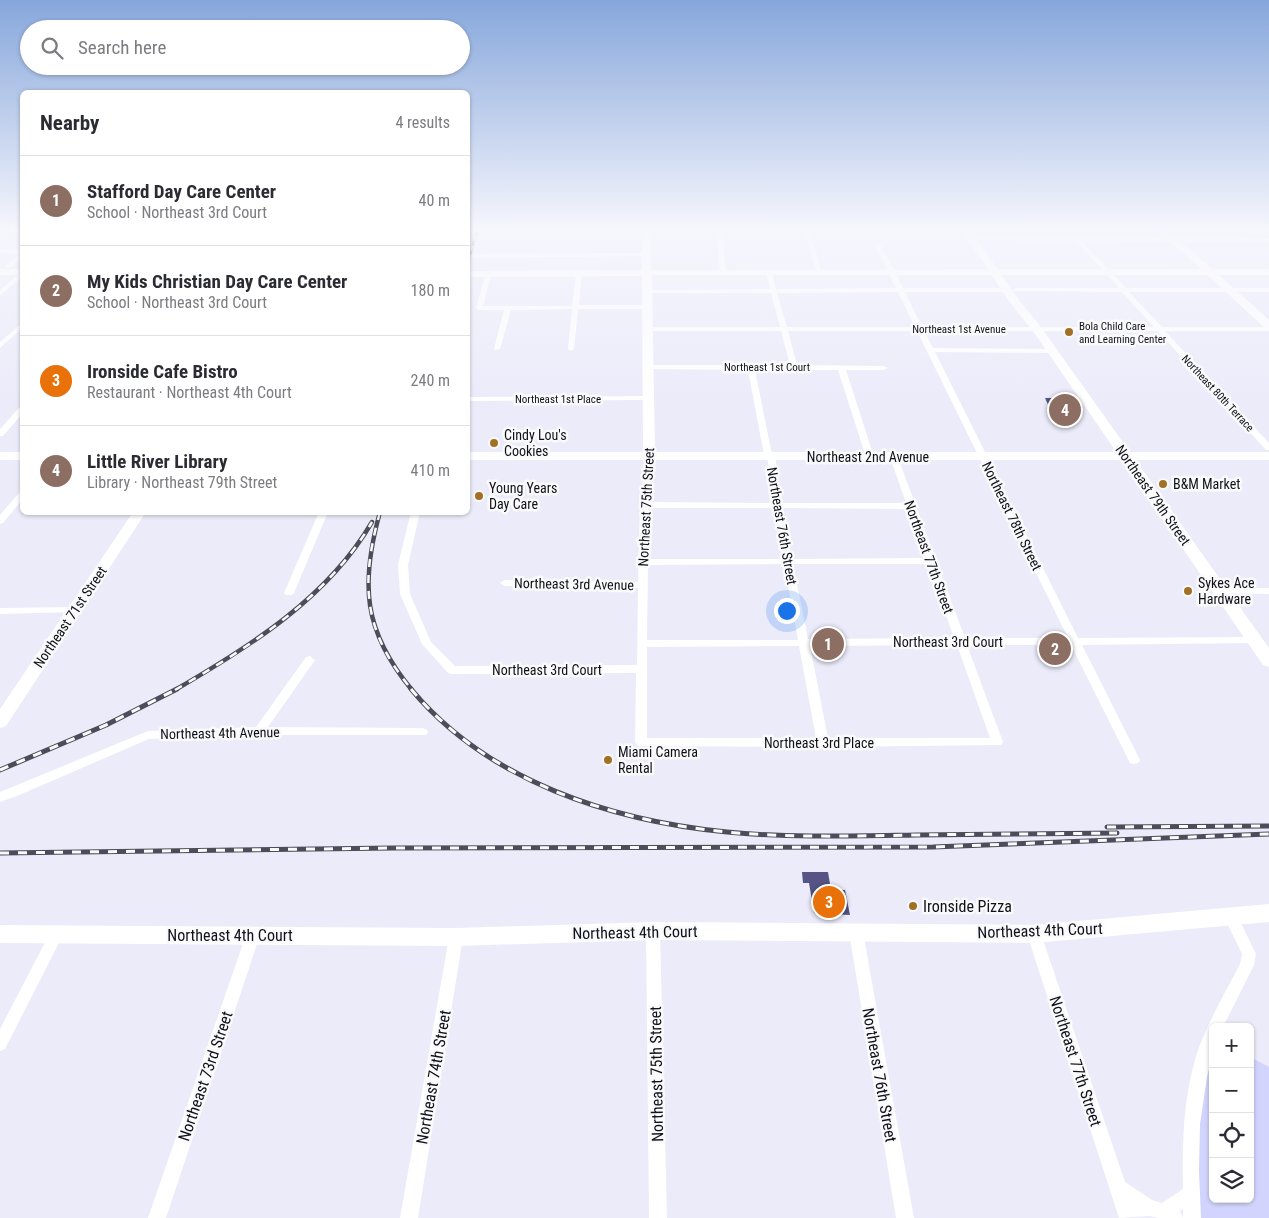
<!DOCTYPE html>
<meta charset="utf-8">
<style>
body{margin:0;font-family:"Roboto Condensed",sans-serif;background:#f7f7f7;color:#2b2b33}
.controls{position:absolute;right:15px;bottom:15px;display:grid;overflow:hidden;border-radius:8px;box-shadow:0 1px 4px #0004}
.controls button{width:45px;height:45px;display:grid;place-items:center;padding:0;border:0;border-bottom:1px solid #e1e1e2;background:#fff;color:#2b2b33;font:25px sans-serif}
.you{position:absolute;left:786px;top:610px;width:18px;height:18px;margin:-12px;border:4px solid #fff;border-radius:50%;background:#1a73e8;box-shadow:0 0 0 8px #1a73e833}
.badge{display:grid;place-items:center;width:32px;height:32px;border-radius:50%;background:#0f766e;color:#fff;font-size:16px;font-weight:700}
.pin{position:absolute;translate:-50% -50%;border:2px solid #fff;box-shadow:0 1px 5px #0006}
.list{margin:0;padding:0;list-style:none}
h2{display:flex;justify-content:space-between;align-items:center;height:65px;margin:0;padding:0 20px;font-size:21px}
h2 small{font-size:16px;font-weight:400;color:#7c7c81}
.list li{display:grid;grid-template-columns:32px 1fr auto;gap:15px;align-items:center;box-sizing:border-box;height:90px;padding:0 20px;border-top:1px solid #e1e1e2}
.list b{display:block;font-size:19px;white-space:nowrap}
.list p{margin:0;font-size:16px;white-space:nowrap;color:#7c7c81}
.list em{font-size:16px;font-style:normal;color:#7c7c81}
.icon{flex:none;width:28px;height:28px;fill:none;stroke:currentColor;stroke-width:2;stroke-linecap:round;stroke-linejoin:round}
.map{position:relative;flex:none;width:1269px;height:1218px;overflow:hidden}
.search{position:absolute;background:#fff;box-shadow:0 1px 4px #0004;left:20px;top:20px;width:450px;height:55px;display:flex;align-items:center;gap:12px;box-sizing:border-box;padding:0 18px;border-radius:28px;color:#7c7c81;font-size:19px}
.panel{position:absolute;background:#fff;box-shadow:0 1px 4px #0004;left:20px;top:90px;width:450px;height:425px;border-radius:8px}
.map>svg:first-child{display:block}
</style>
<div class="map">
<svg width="1269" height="1218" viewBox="0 0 1269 1218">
<rect width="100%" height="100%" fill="#ebebfa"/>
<path fill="#d3d4fd" d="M1213 1038V1199H1250V1057L1269 1067V1218H1190V1151Z"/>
<path fill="#555484" d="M1045 398H1069L1082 414 1052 413Z
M802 872H828L831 890H845L850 915 814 913 809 883H803Z"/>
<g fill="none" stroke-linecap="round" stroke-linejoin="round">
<path fill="#fff" fill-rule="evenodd" d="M0 231H5L0 235Z
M720 231H726L723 242 726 272 723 274 720 272 717 242Z
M804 231H810L822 273 817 272Z
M980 237 1269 238V242L1082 241 1126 288H1269V292H1129L1162 327H1269V331H1165L1269 443V450H1266L1158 331H924L933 348 1052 349 1055 351 1052 353 935 352 1078 638 1254 637 1259 640 1254 643 1082 645 1140 760 1138 763 1134 764 1130 763 1071 645H967L1003 742 1001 745 823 747 641 746 637 745 635 742 636 673 452 674 448 673 422 644 400 594 398 565 411 512H420L408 565 410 594 431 642 455 666 637 665 638 588 505 586 500 583 505 580 638 582 640 505 646 454H649L653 456 649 502 772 503 768 462 763 450 748 370 649 369 645 367 649 365H790L781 331H649L646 329 649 327H780L771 293H648L646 292V290L770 289 766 272 769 270 772 272 776 289 896 288 875 245 878 243 881 245 903 288H1006L1009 290 1006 292H905L922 327H1154L1122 292 1014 291 1013 290 1016 288H1119L1076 241 978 240 977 239ZM898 292 915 327H787L777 293ZM788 331H917L1068 638H965L897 455H891L890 457 906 503H781L776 462 771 450 755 370H838L866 457 870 459 874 457 846 370H884L888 368 884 366 797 365ZM648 508H773L783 559H648ZM782 508 908 509 926 558 792 559ZM784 564 798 640H647L648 565ZM793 564H928L954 638 808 639ZM957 645 990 738H828L810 646ZM799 646 816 738H647V647Z
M0 249 22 250V257L10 268H6V266L19 254 0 253Z
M647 253 649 254V256L468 258V254Z
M22 272V277L0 295V290Z
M579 272 582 274 579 305H648L651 307 648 309H578L574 349 571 351 568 349 572 309 511 310 500 349 495 350 494 349 504 310H479L476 308 486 273 491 274 483 306H572L576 274Z
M22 323V328L0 348V342Z
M649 396 653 398 652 400 468 401V397Z
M19 408H22V414L3 436H0V429Z
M19 493H22V500L3 523 0 524V515Z
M319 512H328L294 593 292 595H286L284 593Z
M1220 588H1269V594L1217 593 1215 591Z
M74 607 78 608 79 610 78 612 0 614V608Z
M310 656 315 660 268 727 422 728 426 729 428 732 426 735H259L149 739 17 796 0 802V792L148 731 256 727 306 657Z
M1231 911 1236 913 1256 954 1254 965 1223 1027H1213V1053L1207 1077 1200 1124 1199 1171 1201 1218H1158L1150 1216 1119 1218 1027 934 1029 930 1034 928 1039 930 1041 934 1125 1182 1152 1200 1162 1203 1183 1189C1182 1144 1183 1097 1197 1053 1208 1022 1225 993 1240 964L1242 954 1224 917 1226 913ZM1183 1209V1218L1180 1211Z
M653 925 658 927 660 931 667 1218H649L646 931 648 927Z
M856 926 861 928 863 932 914 1218H896L849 932 851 928Z
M56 929 61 931 63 935 5 1049 0 1051V1029L51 931Z
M253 929 258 931 260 935 166 1218H148L246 935 248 931Z
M456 931 461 933 463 937 418 1218H400L449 937 451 933Z"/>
<path fill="#fff" fill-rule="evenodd" d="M642 231H650L651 270 1269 269V275H652L655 452H1269V460H468V452H643L642 276 468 277V271L642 270Z
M0 269H22V275H0Z
M0 452H22V460H0Z
M133 512H146L6 726 0 728V709Z
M1269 904V922L1034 943 653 940 456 946 0 943V925L456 928 653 922 1034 925Z"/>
<path fill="#fff" fill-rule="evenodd" d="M962 231H971L1019 300 1041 327 1269 648V667L1263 665 1033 331 1011 304Z
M1155 231H1165L1192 251 1269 320V329L1265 328 1186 255Z"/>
<defs>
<path id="rail-far2" d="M468 260 477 231"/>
<path id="rail-far1" d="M380 512C360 584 363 631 412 690
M175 690C249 647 328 598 372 522"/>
<path id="rail" d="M411 689C487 781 612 821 727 832 790 838 854 836 916 835 983 834 1050 834 1117 833
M0 770 106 725 177 689
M1107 827 1269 826
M0 853 394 848 933 847 1269 834"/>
</defs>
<use href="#rail-far2" stroke="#4d4d5a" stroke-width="3"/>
<use href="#rail-far1" stroke="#4d4d5a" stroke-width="4.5"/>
<use href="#rail" stroke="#4d4d5a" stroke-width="5"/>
<use href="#rail-far2" stroke="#fafafa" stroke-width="2" stroke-dasharray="5" stroke-linecap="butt"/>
<use href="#rail-far1" stroke="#fafafa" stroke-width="2.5" stroke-dasharray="8" stroke-linecap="butt"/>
<use href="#rail" stroke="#fafafa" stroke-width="3" stroke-dasharray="9" stroke-linecap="butt"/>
</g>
<linearGradient id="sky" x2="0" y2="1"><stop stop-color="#86a7db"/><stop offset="0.57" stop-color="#f6f6fd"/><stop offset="1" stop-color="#f6f6fd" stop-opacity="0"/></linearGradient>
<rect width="1269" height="402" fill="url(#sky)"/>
<g fill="#a17025" stroke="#fafafa" stroke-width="2">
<circle cx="1069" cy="332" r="5"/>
<circle cx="494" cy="443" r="5"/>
<circle cx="1163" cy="484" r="5"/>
<circle cx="479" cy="496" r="5"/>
<circle cx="1188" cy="591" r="5"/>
<circle cx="608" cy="760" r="5"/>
<circle cx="913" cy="906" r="5"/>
</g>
<g text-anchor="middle" stroke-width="5" stroke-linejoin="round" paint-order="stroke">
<g font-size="11" fill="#10101c" stroke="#fafafa" text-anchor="start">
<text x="1079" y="330">Bola Child Care<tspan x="1079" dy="13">and Learning Center</tspan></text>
</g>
<g font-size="11" fill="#10101c" stroke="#fafafa">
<text x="959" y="333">Northeast 1st Avenue</text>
<text x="767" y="371">Northeast 1st Court</text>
<text transform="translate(1218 393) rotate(47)" y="4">Northeast 80th Terrace</text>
<text x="558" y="403">Northeast 1st Place</text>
</g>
<g font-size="14" fill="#10101c" stroke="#fafafa" text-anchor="start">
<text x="504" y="440">Cindy Lou's<tspan x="504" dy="16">Cookies</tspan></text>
<text x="1173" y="489">B&amp;M Market</text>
<text x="489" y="493">Young Years<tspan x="489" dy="16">Day Care</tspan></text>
<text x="1198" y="588">Sykes Ace<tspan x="1198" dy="16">Hardware</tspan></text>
<text x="618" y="757">Miami Camera<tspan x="618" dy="16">Rental</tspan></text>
</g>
<g font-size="14" fill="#10101c" stroke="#fafafa">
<text x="868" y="462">Northeast 2nd Avenue</text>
<text transform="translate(1153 495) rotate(55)" y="5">Northeast 79th Street</text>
<text transform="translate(646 507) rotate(-87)" y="5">Northeast 75th Street</text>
<text transform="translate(1012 516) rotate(64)" y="5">Northeast 78th Street</text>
<text transform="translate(782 526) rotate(80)" y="5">Northeast 76th Street</text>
<text transform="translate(929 557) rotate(70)" y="5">Northeast 77th Street</text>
<text transform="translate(574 584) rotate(1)" y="5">Northeast 3rd Avenue</text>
<text transform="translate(70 617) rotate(-56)" y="5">Northeast 71st Street</text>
<text x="948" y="647">Northeast 3rd Court</text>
<text x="547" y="675">Northeast 3rd Court</text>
<text transform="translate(220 733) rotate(-1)" y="5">Northeast 4th Avenue</text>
<text x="819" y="748">Northeast 3rd Place</text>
</g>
<g font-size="16" fill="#10101c" stroke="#fafafa" text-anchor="start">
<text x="923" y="912">Ironside Pizza</text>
</g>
<g font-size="16" fill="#10101c" stroke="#fafafa">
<text transform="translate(1040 930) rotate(-2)" y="6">Northeast 4th Court</text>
<text transform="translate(635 932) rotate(-1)" y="6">Northeast 4th Court</text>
<text x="230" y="941">Northeast 4th Court</text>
<text transform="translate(1076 1061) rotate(72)" y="6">Northeast 77th Street</text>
<text transform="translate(656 1074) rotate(-91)" y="6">Northeast 75th Street</text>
<text transform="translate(880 1075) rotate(80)" y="6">Northeast 76th Street</text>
<text transform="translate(205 1076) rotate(-71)" y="6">Northeast 73rd Street</text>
<text transform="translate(433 1077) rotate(-80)" y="6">Northeast 74th Street</text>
</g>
</g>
</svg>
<div class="controls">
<button>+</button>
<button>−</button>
<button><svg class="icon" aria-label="locate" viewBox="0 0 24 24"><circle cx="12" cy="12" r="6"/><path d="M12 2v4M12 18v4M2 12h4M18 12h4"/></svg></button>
<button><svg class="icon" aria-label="layers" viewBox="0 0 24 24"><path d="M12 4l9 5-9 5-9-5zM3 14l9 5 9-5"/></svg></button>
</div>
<div class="you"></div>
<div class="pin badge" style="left:828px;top:644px;background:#8d6e63">1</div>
<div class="pin badge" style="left:1055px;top:649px;background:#8d6e63">2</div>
<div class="pin badge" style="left:829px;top:902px;background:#e8710a">3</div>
<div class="pin badge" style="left:1065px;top:410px;background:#8d6e63">4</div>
<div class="search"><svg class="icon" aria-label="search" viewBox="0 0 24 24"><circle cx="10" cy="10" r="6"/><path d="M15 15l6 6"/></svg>Search here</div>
<section class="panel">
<h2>Nearby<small>4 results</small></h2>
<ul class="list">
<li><span class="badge" style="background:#8d6e63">1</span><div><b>Stafford Day Care Center</b><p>School · Northeast 3rd Court</p></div><em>40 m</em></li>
<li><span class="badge" style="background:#8d6e63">2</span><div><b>My Kids Christian Day Care Center</b><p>School · Northeast 3rd Court</p></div><em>180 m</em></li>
<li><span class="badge" style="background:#e8710a">3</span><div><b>Ironside Cafe Bistro</b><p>Restaurant · Northeast 4th Court</p></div><em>240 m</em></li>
<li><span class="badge" style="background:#8d6e63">4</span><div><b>Little River Library</b><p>Library · Northeast 79th Street</p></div><em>410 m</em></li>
</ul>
</section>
</div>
